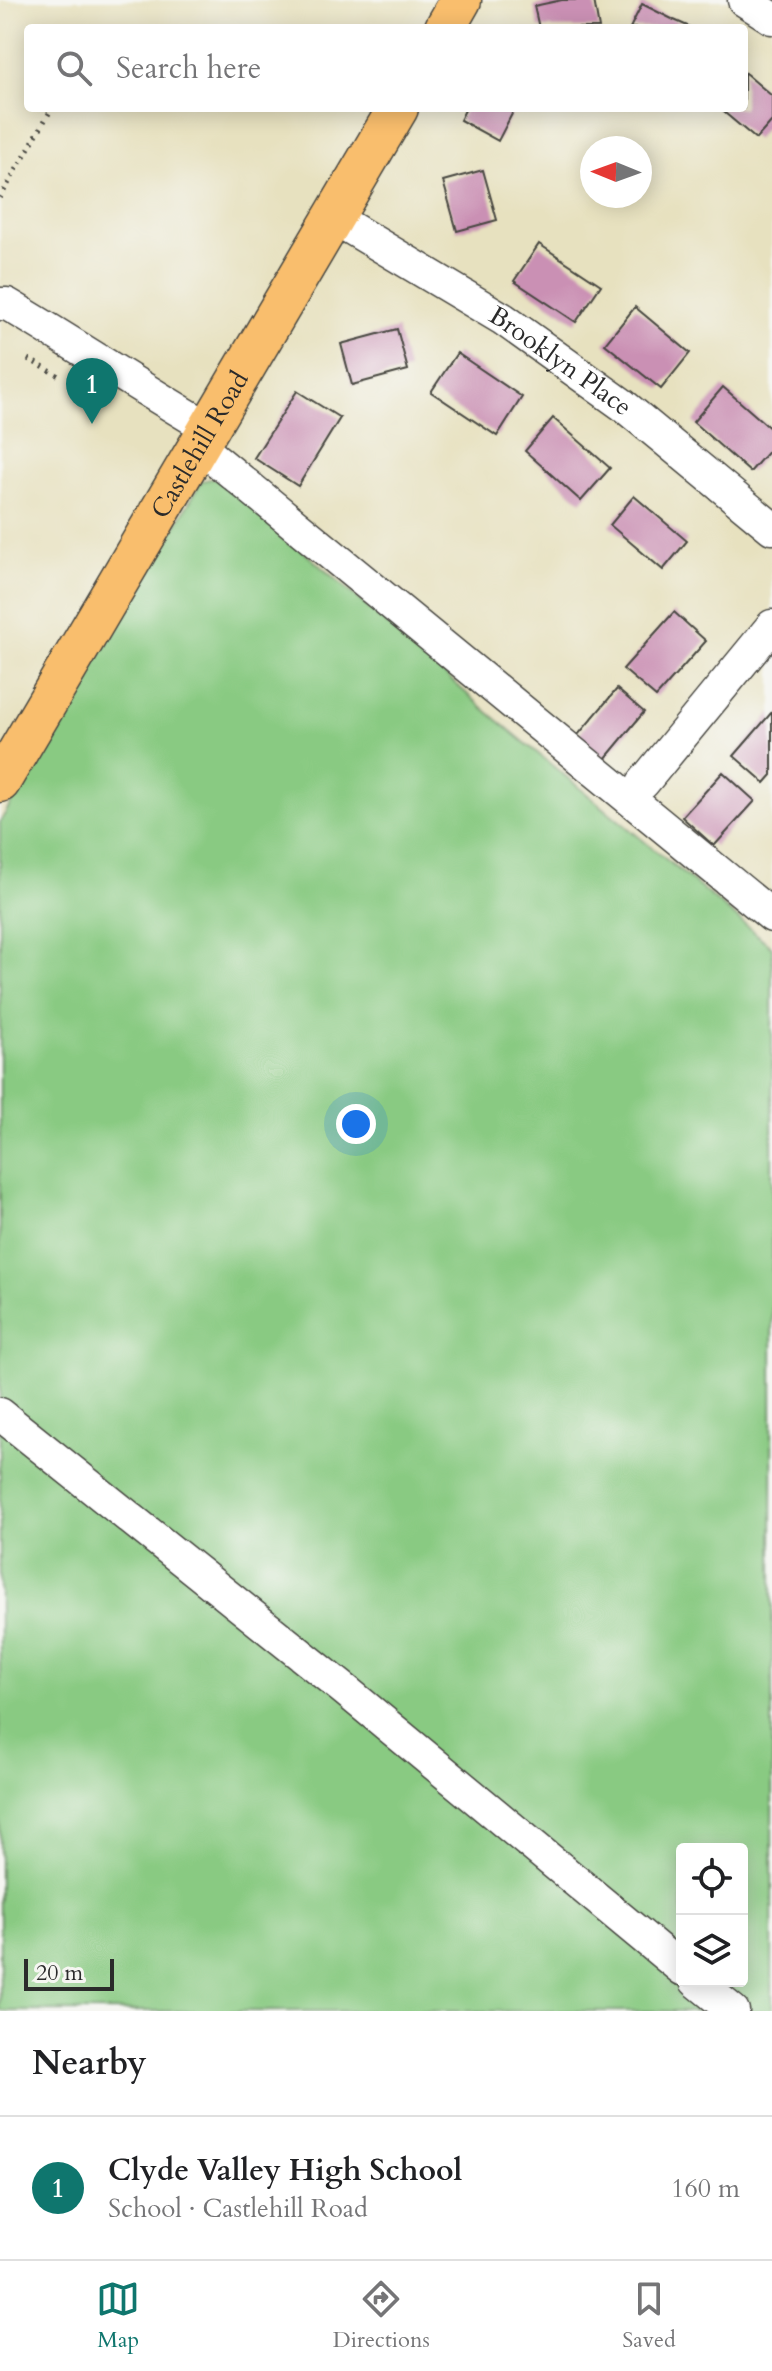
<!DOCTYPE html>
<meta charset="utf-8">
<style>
body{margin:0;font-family:Cardo,serif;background:#f2f2f2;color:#202124}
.controls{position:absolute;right:24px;bottom:24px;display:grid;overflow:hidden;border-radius:8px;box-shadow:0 4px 20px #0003}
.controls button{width:72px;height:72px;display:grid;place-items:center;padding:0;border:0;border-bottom:2px solid #e0e0e0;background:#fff;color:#202124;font:40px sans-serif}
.compass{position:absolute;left:580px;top:136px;width:72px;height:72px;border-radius:50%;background:#fff;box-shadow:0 4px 20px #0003;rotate:271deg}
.scale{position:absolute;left:24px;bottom:20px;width:90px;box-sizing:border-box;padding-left:8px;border:4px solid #2b2b2b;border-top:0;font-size:22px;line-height:28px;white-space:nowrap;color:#2b2b2b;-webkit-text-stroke:6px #f6f6f2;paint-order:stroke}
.you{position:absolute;left:356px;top:1124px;width:28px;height:28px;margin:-20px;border:6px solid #fff;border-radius:50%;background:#1a73e8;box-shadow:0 0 0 12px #1a73e833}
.badge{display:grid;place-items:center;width:52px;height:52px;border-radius:50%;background:#0f766e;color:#fff;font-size:26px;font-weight:700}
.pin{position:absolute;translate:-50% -66px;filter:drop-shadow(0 2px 4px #0008)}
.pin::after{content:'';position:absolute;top:42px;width:28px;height:24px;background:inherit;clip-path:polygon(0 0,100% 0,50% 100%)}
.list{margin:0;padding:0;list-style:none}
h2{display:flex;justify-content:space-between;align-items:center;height:104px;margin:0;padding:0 32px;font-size:34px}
h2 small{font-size:26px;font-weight:400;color:#757577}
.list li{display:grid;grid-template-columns:52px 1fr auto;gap:24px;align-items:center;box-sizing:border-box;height:144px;padding:0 32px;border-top:2px solid #e0e0e0}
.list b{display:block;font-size:30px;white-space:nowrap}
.list p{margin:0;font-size:26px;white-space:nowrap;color:#757577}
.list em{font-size:26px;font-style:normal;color:#757577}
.icon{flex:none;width:44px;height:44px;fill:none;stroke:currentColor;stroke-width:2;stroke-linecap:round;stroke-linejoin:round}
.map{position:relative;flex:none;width:772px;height:2011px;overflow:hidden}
.search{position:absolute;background:#fff;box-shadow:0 4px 20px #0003;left:24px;right:24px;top:24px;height:88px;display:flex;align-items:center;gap:20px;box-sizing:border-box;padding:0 28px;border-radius:8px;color:#757577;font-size:30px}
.sheet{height:248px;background:#fff}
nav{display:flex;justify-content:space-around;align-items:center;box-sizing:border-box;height:112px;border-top:2px solid #e0e0e0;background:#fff;font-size:22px;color:#757577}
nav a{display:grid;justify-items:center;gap:4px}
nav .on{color:#0f766e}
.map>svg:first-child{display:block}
</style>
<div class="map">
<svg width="772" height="2011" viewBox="0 0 772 2011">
<rect width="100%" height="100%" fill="#f6f6f2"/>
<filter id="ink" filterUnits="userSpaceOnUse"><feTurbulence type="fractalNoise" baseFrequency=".0125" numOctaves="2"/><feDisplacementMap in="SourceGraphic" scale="16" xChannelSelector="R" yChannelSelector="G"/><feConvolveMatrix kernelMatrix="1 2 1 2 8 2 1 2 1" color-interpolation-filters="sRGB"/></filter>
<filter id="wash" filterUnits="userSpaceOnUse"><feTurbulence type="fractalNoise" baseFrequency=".006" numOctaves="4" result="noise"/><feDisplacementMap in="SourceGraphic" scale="32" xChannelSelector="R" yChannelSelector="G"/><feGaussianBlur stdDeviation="1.8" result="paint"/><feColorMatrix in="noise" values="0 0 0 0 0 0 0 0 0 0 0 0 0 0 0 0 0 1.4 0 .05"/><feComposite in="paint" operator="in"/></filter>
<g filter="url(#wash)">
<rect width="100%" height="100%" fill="#e7e1bf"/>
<path fill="#89ca82" stroke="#5a7a56" stroke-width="2" fill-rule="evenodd" d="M218 477 489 713 772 947V2011H0V822L202 481ZM682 1849H742V1981H682Z"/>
<g id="blocks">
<path fill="#ca90b4" d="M562 0H594L599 28H539L534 6Z
M642 4 674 20 692 28H630Z
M744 72 772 96V121L756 139 719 108H744Z
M466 108H515L498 141 460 120Z
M483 170 497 220 457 231 443 181Z
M539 244 601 285 576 322 514 281Z
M635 307 690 353 661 389 605 344Z
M397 329 408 370 352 385 341 344Z
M457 353 522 397 497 436 431 392Z
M723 387 772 430V447L750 472 693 422Z
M297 391 340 418 298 486 254 458Z
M553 418 610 468 581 501 525 451Z
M634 496 687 541 663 570 610 525Z
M674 612 706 641 656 697 623 669Z
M617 689 644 712 605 759 577 736Z
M772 712V775L765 783 734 756Z
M723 772 755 801 714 846 682 817Z"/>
</g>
</g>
<g filter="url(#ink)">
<use href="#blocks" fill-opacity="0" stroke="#474641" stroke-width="2"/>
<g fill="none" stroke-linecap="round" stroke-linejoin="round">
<defs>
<g id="minor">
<path d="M744 0 772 18"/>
<path id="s1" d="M334 218 503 319 623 405 772 528"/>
<path d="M0 304H7C75 344 140 388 209 428"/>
<path d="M198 445 772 916"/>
<path d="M643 783 772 626"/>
<path d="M0 1414 345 1690 682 1969"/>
<path d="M696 1981 733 2011"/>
</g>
<g id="major">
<path d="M445 28 461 0"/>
<path id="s2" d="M0 782 398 108"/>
</g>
</defs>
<use href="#minor" stroke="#474641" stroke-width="35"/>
<use href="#major" stroke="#474641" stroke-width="43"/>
<path stroke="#474641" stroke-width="5" stroke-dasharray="2 6" stroke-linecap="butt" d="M0 198 52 108
M28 359 63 378"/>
<use href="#minor" stroke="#fff" stroke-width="32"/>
<use href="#major" stroke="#f9be6d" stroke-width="40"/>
</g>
</g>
<g text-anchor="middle" stroke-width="6" stroke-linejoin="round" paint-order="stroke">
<g font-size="26" fill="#2b2b2b" stroke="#f6f6f2">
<text dy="9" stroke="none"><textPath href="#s1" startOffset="268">Brooklyn Place</textPath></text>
<text dy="9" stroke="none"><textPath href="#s2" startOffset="392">Castlehill Road</textPath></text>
</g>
</g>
</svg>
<div class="controls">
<button><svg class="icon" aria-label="locate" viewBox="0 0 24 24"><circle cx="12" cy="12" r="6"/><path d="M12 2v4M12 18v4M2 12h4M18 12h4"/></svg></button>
<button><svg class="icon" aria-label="layers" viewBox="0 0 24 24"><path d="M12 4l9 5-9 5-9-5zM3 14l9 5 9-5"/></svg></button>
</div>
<svg class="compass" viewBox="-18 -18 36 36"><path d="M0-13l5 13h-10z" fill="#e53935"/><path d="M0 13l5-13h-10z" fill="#757577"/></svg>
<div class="scale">20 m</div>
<div class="you"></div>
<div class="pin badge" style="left:92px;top:424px">1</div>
<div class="search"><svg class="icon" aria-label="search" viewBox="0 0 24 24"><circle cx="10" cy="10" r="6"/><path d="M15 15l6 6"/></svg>Search here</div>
</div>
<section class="sheet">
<h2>Nearby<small></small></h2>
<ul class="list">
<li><span class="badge">1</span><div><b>Clyde Valley High School</b><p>School · Castlehill Road</p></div><em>160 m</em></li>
</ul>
</section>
<nav>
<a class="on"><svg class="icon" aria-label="map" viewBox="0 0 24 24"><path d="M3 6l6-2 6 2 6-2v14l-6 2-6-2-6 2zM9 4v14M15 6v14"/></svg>Map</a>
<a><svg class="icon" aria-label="directions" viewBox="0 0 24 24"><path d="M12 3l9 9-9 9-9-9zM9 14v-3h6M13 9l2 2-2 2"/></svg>Directions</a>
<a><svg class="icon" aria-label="saved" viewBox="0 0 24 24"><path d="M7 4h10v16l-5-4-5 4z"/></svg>Saved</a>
</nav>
